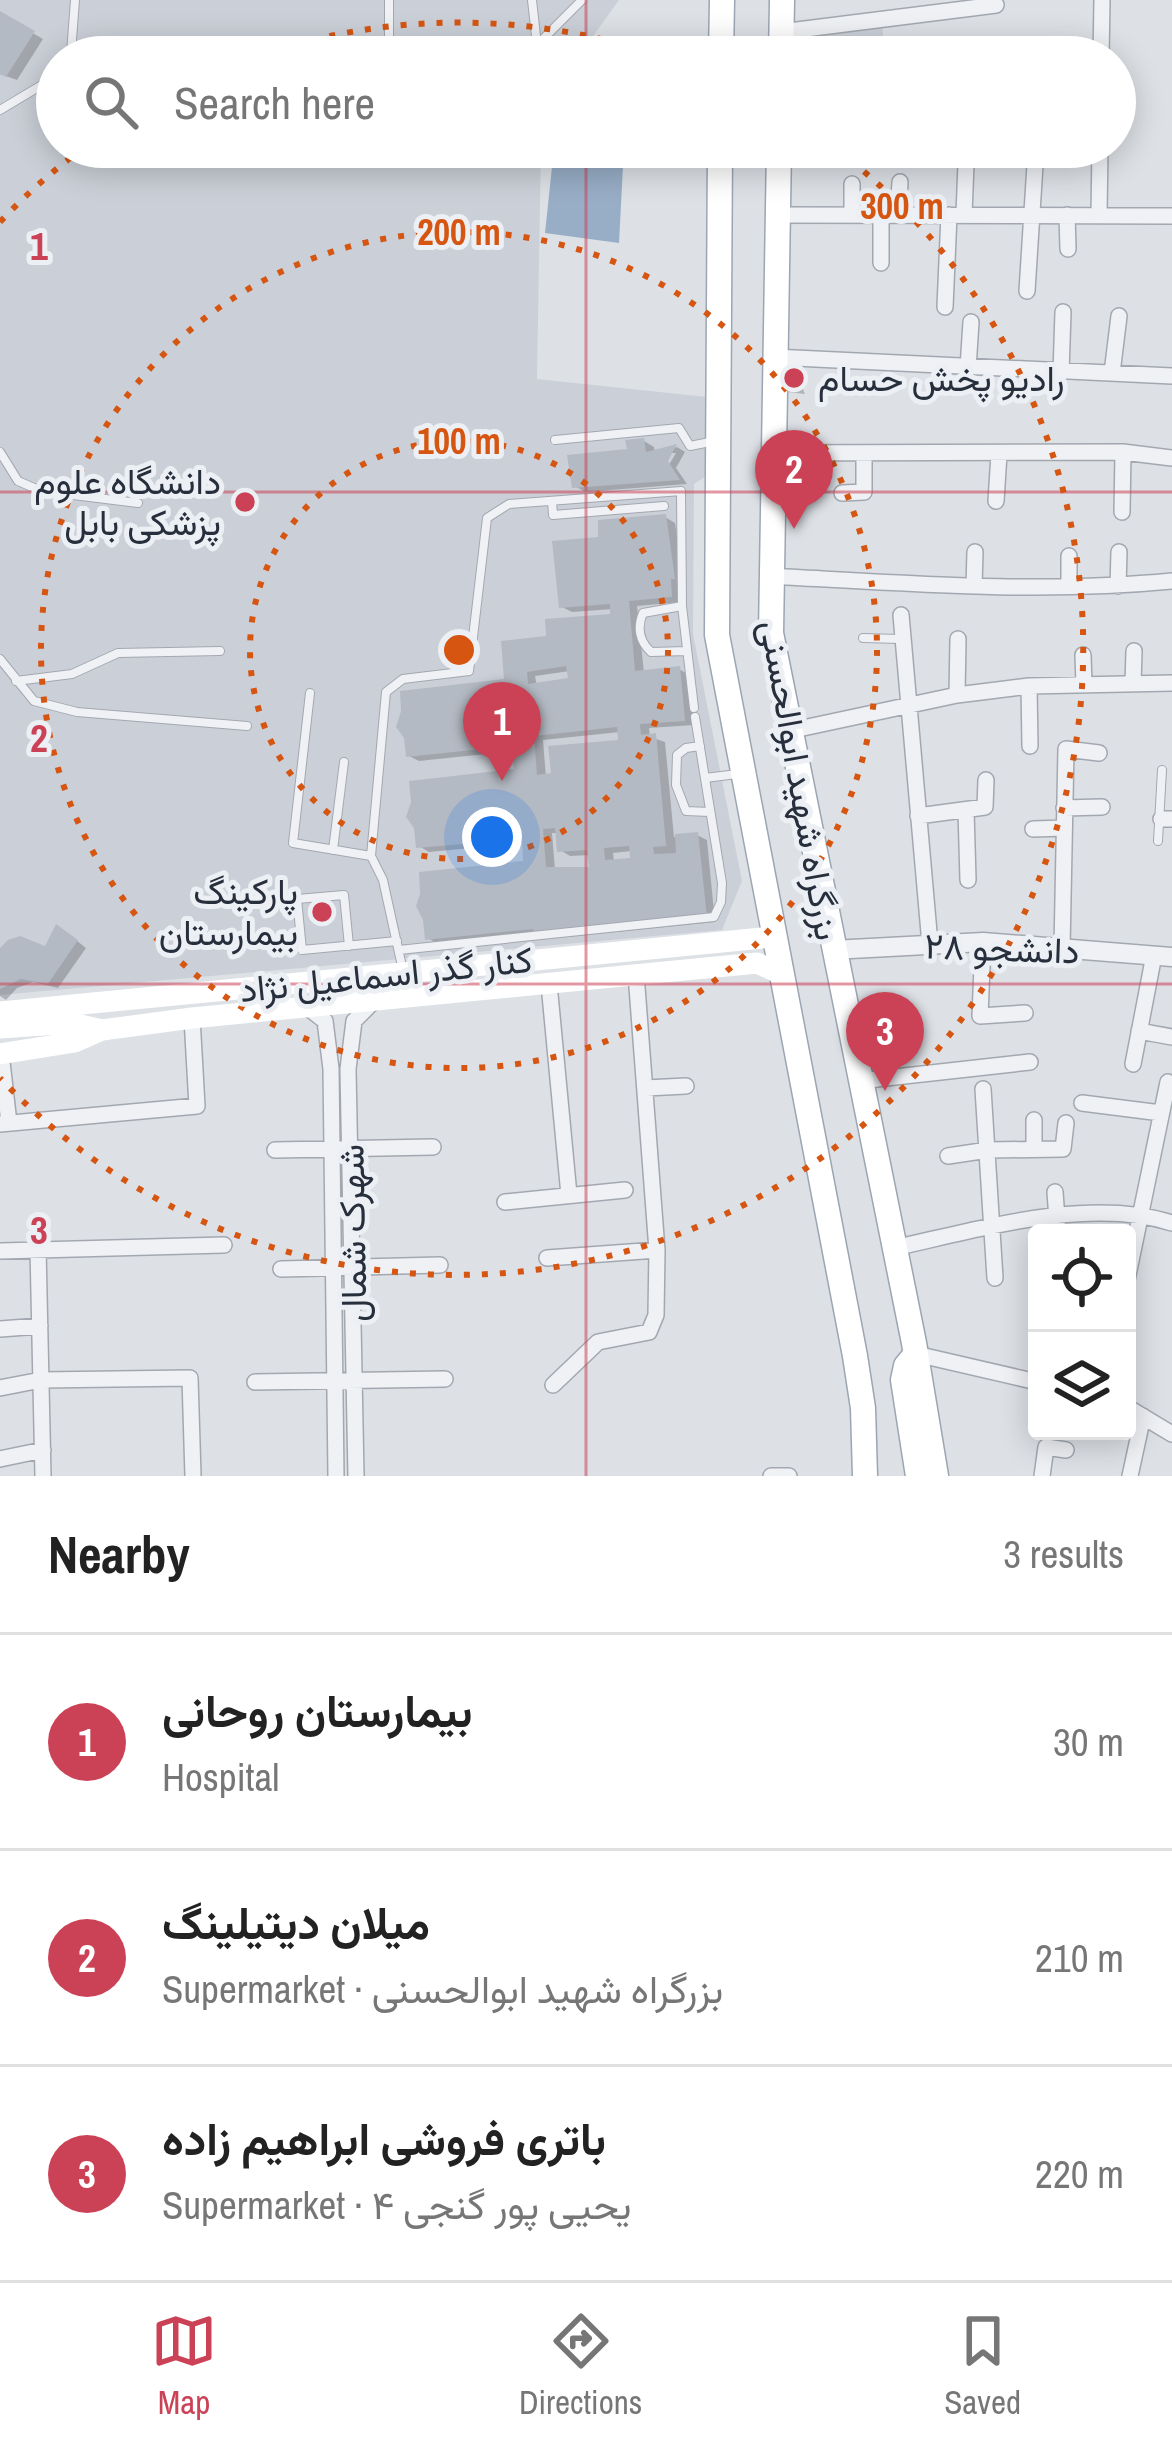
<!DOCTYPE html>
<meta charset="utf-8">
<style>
body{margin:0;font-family:"Archivo Narrow",Vazirmatn,sans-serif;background:#f2f2f2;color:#222}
.controls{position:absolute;right:36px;bottom:36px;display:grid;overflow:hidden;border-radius:12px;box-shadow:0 6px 30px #0003}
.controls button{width:108px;height:108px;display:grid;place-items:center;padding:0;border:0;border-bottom:3px solid #e0e0e0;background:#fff;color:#222;font:60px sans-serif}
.you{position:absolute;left:492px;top:837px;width:42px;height:42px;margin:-30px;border:9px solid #fff;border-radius:50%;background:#1a73e8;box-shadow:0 0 0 18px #1a73e833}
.badge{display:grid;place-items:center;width:78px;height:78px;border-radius:50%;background:#cb4256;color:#fff;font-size:39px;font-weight:700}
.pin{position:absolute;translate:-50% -99px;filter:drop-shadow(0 3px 6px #0008)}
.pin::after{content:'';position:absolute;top:63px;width:42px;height:36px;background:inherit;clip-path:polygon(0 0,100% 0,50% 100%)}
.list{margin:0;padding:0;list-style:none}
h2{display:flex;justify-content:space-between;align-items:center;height:156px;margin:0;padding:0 48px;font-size:51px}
h2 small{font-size:39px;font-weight:400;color:#767676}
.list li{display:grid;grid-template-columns:78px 1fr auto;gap:36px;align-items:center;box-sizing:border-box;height:216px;padding:0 48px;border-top:3px solid #e0e0e0}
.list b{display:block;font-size:45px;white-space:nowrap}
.list p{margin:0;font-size:39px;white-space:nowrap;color:#767676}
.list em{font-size:39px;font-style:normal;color:#767676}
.icon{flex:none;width:66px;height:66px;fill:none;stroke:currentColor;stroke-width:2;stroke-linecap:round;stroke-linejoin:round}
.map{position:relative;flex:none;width:1172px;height:1476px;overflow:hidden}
.search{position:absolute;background:#fff;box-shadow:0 6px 30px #0003;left:36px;right:36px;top:36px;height:132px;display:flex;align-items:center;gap:30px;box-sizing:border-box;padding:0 42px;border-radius:66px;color:#767676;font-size:45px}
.sheet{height:804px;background:#fff}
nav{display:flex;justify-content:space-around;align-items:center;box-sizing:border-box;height:168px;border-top:3px solid #e0e0e0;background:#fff;font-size:33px;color:#767676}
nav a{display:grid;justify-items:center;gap:6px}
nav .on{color:#cb4256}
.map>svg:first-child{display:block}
</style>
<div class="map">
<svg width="1172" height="1476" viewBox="0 0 1172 1476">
<rect width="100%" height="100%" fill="#dde1e6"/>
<path fill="#cbd0d8" d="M0 0H619L578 57H57V147H541L537 379 707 397 705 477 694 484 693 634 742 881 722 930 0 995Z
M882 24 884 45 812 51 810 30Z"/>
<path fill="#98aec6" d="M624 147 619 243 545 233 554 148Z"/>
<path fill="#0003" fill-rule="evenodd" d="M0 14 43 39 17 80 0 74Z
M800 382 805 394 788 392 789 383Z
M644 441 654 447 655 453 677 447 685 452 676 468 687 484 585 492 575 486ZM669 453H676L663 475Z
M665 517 675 523 684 583 681 602 637 606 644 673 679 669 689 675 694 725 649 728 650 737 665 742 674 837 697 835 707 840 715 922 546 939 537 934 438 944 428 938 526 864 525 843 429 852 419 846 517 772 515 751 419 761 409 756 508 681 549 639 613 616V609L572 612 562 607 601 540ZM570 671 571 681 537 686 535 676ZM620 732 621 742 546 777 543 740ZM552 833H559L560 850 570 856 591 855 592 870H555ZM632 851 633 861 614 862 613 853Z
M67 933 86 948 58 988 33 982 17 988 6 1000 0 996V951L47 950Z"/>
<path fill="#b4bac3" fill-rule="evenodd" d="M0 11 35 31 6 77 0 74Z
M644 438 646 452 677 444 668 461 680 480 572 488 567 455 627 449 625 440Z
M666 514 675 579H671L672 597 629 601 635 671 680 666 685 721 640 724 641 735 656 733 666 846 653 847 654 854 676 853 675 834 698 832 707 918 534 935 533 929 425 940 423 920 416 906 420 894 419 872 523 861 522 839 416 848 414 828 406 817 411 802 409 781 514 769 511 746 406 757 404 738 396 727 401 711 400 691 504 679 501 641 546 636 545 619 610 614V604L559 608 552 541 598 537V520ZM566 666 568 678 528 684 527 672ZM617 727 618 740 548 746 551 773 537 775 534 736ZM555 828 557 852 587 850 589 867H546L543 829ZM629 846 630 858 605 860 604 848Z
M56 924 78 940 48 984 21 979 0 989V948L8 940 20 936 45 946Z"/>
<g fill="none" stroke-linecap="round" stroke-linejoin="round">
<defs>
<path id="service" d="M389 0V57
M532 0 537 45
M71 53 75 0
M424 57 519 51 537 45 582 0
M0 110 57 76
M555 440 679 428 690 446 715 441
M0 452 18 481 41 491 138 503
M552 501 553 515 664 506
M682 606 643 613C637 627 639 641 651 652L687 651
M863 638 901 639
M0 659 34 701 77 712 247 726
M16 681 72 674 118 653 220 651
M310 693 293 843 371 856
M700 746 686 748 677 755 676 785 686 811 710 812
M705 778 737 774
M1158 841 1162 770
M333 850 344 762
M349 946 344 895 297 899 302 950 397 941
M399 950 714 917 721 902 722 883 695 717
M403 971 383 880 371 856 386 692 403 679 469 671 487 518 509 504 681 491 682 606 694 708"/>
<path id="minor" d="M781 32 996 5
M1101 57 1102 0
M852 184V215
M964 214 966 164
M1099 214 1100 147
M777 215 1172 216
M898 215 900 182
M1067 215 1068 249
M881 263V215
M1027 291 1035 165
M945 307 949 215
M774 357 1172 376
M968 368 971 322
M1061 373 1063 312
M1112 373 1119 316
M772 453 1123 452 1172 458
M842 493 864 492V455
M996 501 999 454
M1122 512 1123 452
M1069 556V586
M769 576C903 583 1038 594 1172 581
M974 586 975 552
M1118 586 1119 552
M901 615 930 944
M1083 655 1084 685
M1133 684 1134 651
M1029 686 1030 746
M957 695 958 639
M789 731 957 695 1029 686 1172 683
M1064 808 1102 807
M966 810 968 880
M918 816 985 807 986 780
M1161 819H1172
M1033 829 1064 828
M983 942 980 1016 1025 1013
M1062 948 1066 749 1099 753
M549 984 569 1195
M307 1007 325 1021 331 1069 336 1476
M1139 1031 1172 1037
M1 1053 9 1123
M1133 1064 1154 955
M859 1081 1030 1062
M646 1088 686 1086
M983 1089 995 1278
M1082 1103 1161 1113
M0 1124 197 1106 192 1018
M1034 1149V1120
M275 1150 433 1147
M948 1156 988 1150 1063 1149 1066 1123
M1055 1192 1058 1233
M505 1202 625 1190
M38 1248 43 1476
M894 1248C977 1230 1089 1196 1172 1223
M0 1251 224 1245
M547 1258 657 1250
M281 1269 440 1265
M1127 1280 1168 1082
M0 1329 40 1326
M916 1354 1037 1382
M255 1382 445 1379
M553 1385 598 1342 649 1332 656 1315 657 1250 636 974
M0 1388 41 1380 190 1378 193 1476
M1127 1407 1172 1434
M0 1459 43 1450
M356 1476 348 1069 354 1021 373 1002
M771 1476H789
M1042 1476 1046 1447 1066 1450
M1130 1476 1143 1416"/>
<path id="tertiary" d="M832 950 983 942 1172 957"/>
<path id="primary" d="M721 57 722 0
M781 57 782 0
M720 147 717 635 855 1356 863 1408 865 1476
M779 147 771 633 914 1343 936 1476
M916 1354 906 1366 903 1380 918 1476"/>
</defs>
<use href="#service" stroke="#a3a8b0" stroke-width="10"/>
<use href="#minor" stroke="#a3a8b0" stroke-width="18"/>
<use href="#tertiary" stroke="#a3a8b0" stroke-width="21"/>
<use href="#primary" stroke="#9ca5b2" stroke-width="27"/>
<use href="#service" stroke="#eff1f5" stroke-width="8"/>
<use href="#minor" stroke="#eff1f5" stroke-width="15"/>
<use href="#tertiary" stroke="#eff1f5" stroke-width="18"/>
<path stroke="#fff" stroke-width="21" d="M0 1012 773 937
M0 1028 72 1023 102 1030
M0 1054 75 1042 102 1030 192 1018 757 963 783 975"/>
<use href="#primary" stroke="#fff" stroke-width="24"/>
</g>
<path fill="none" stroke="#cb4256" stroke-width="3" stroke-opacity="0.55" d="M586 0V57M586 147V1476M0 492H1172M0 984H1172"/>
<g fill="none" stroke="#d55511" stroke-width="6" stroke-dasharray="6 12">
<circle cx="459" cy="650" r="209"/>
<circle cx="459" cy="650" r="418"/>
<path d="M0 222A627 627 0 0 1 82 149M260 55A627 627 0 0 1 658 55M836 149A627 627 0 1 1 0 1078"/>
</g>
<g fill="#cb4256" stroke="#eceff4" stroke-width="4.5">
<circle cx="794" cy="378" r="12"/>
<circle cx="245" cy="502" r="12"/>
<circle cx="322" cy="912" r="12"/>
</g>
<g text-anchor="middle" stroke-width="10" stroke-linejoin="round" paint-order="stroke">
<g font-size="36" fill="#272f3d" stroke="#eceff4" text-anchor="end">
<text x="818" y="391" text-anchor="start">رادیو پخش حسام</text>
<text x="221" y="494">دانشگاه علوم<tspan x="221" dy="41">پزشکی بابل</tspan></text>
<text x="298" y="904">پارکینگ<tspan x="298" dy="41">بیمارستان</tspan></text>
</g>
<g font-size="36" fill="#272f3d" stroke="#eceff4">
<text transform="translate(801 780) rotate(80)" y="13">بزرگراه شهید ابوالحسنی</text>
<text transform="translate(1002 948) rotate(2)" y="13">دانشجو ۲۸</text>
<text transform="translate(386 974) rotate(-6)" y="13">کنار گذر اسماعیل نژاد</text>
<text transform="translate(352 1233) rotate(-91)" y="13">شهرک شمال</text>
</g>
</g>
<g font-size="39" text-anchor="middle" font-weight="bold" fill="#cb4256" stroke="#eceff4" stroke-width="10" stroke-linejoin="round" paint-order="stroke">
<text x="39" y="260">1</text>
<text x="39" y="752">2</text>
<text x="39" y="1244">3</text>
</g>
<circle cx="459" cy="650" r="18" fill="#d55511" stroke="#eceff4" stroke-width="6"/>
<g font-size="36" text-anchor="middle" font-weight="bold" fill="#d55511" stroke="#eceff4" stroke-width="10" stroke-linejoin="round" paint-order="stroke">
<text x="902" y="219">300 m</text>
<text x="459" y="245">200 m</text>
<text x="459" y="454">100 m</text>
</g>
</svg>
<div class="controls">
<button><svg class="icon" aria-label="locate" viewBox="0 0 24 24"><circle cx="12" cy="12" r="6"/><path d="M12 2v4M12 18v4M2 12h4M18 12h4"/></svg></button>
<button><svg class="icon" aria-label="layers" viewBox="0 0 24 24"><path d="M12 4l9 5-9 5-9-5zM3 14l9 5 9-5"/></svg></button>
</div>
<div class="you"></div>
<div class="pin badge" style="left:502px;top:781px">1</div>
<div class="pin badge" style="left:794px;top:529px">2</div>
<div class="pin badge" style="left:885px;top:1091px">3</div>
<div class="search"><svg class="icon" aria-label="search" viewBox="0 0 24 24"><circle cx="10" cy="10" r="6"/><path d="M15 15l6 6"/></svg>Search here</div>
</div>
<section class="sheet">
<h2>Nearby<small>3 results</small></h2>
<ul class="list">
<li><span class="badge">1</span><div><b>بیمارستان روحانی</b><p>Hospital</p></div><em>30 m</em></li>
<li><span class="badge">2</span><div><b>میلان دیتیلینگ</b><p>Supermarket · بزرگراه شهید ابوالحسنی</p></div><em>210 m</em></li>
<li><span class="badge">3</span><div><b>باتری فروشی ابراهیم زاده</b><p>Supermarket · یحیی پور گنجی ۴</p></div><em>220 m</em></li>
</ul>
</section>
<nav>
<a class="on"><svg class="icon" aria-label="map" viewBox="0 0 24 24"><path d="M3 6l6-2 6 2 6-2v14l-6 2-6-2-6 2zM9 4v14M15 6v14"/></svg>Map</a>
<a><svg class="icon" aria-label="directions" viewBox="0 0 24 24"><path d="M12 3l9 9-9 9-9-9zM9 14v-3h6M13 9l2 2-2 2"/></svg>Directions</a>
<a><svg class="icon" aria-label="saved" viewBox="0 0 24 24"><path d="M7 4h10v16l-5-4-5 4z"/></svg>Saved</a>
</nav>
